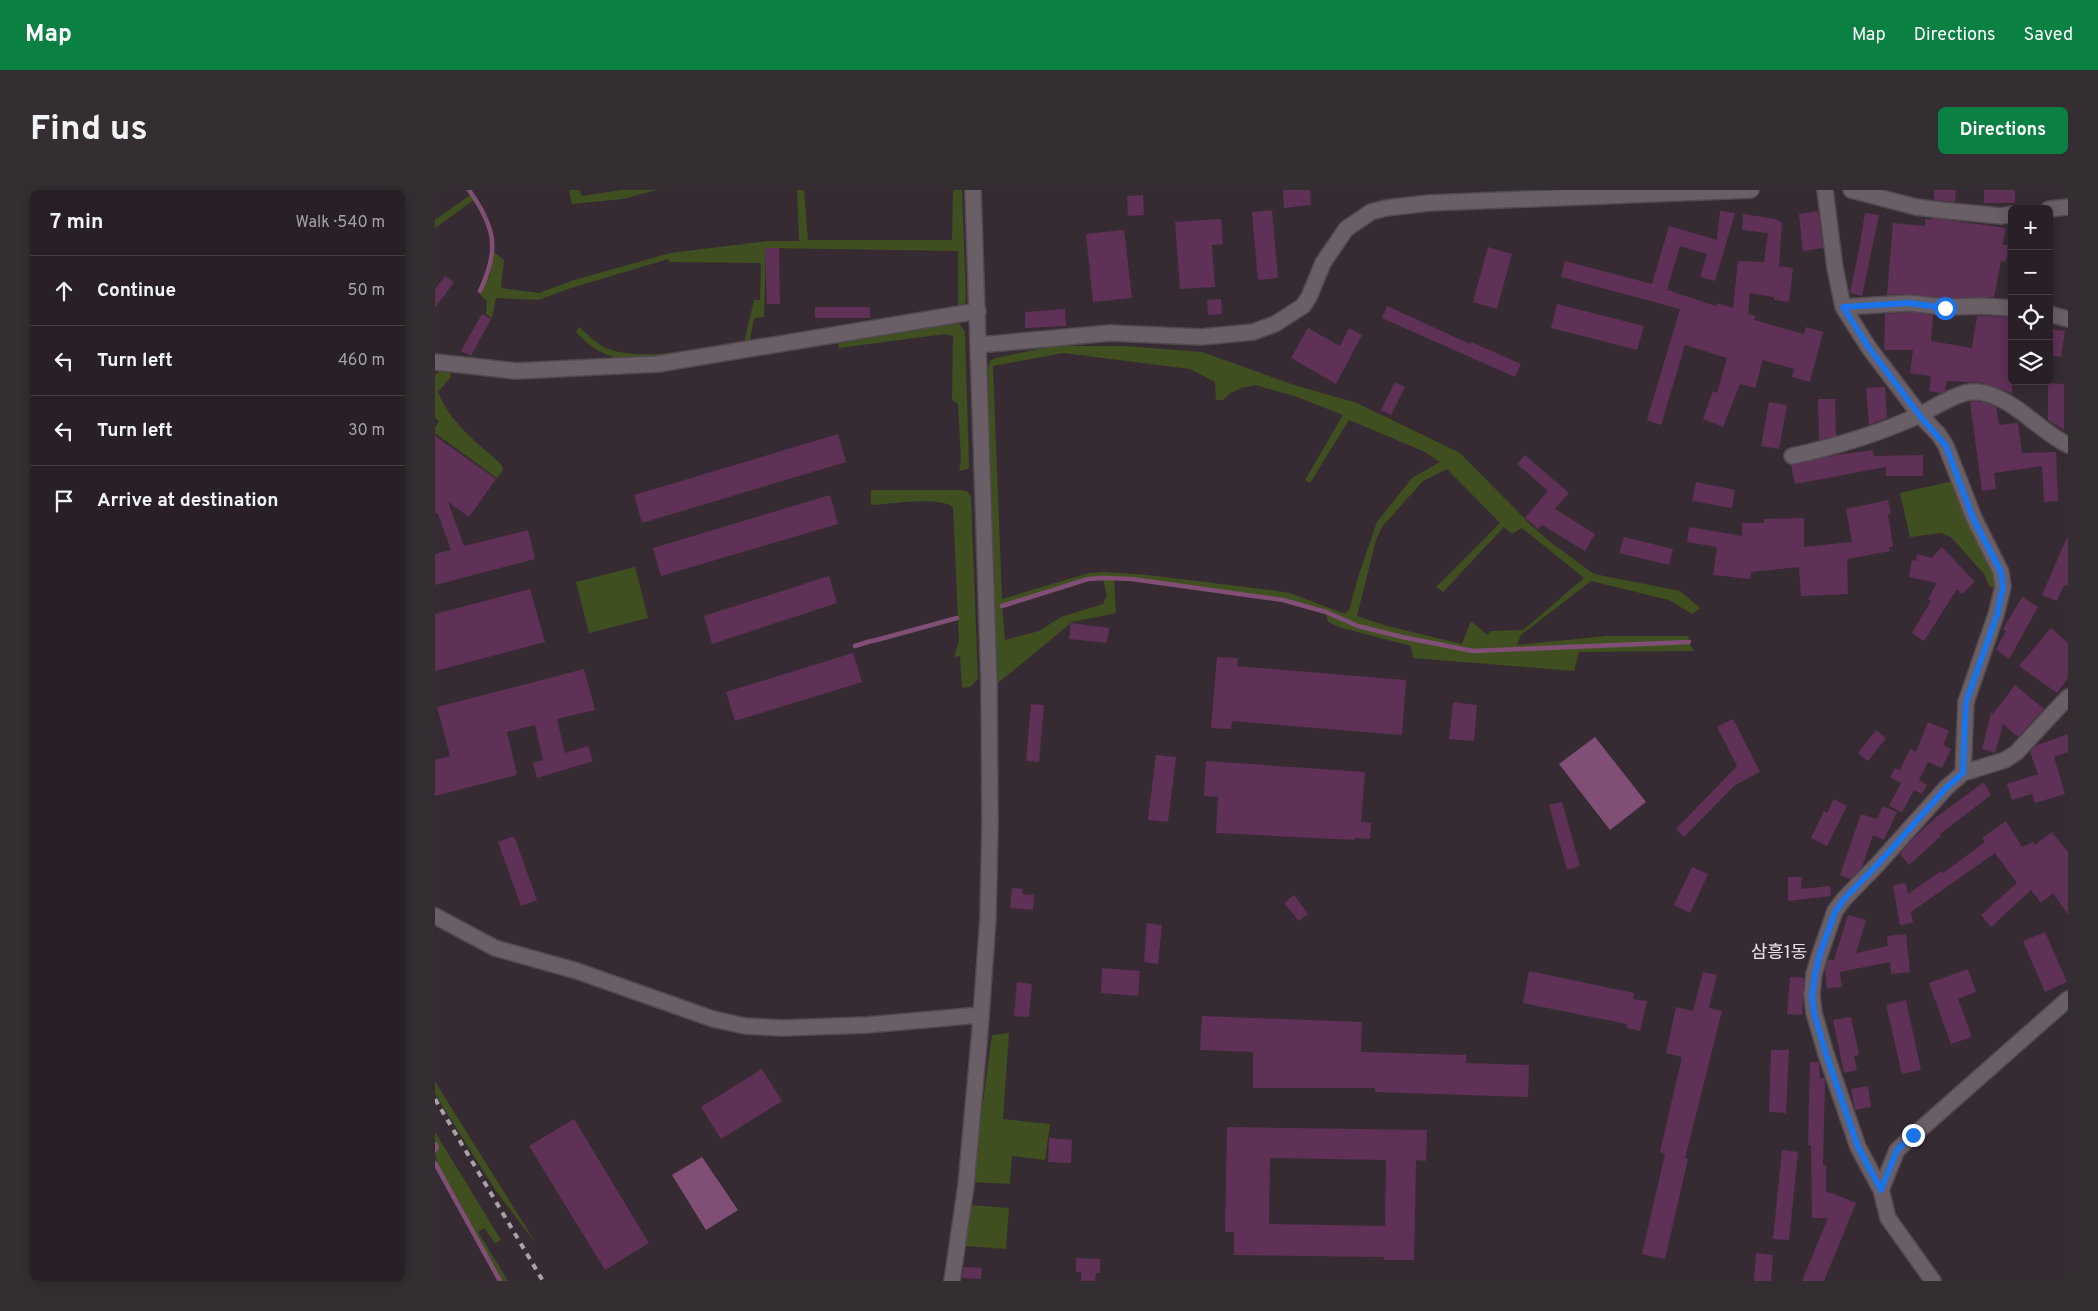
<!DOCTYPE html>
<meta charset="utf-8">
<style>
body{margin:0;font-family:Overpass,"Noto Sans KR",sans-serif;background:#342d32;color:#f1f3f6}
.controls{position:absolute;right:15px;top:15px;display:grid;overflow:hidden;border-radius:8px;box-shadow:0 2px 12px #0003}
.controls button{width:45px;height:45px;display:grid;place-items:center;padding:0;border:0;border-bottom:1px solid #443e43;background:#282026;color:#f1f3f6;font:25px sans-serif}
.stop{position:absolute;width:15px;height:15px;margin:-11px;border:4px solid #1a73e8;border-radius:50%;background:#fff}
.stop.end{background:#1a73e8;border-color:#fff;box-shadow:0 1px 5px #0008}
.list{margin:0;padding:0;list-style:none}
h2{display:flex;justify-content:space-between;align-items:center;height:65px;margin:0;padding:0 20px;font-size:21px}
h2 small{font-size:16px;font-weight:400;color:#a5a3a7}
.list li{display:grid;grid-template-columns:32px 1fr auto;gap:15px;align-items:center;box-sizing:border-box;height:70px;padding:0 20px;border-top:1px solid #443e43}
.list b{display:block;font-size:19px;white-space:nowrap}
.list em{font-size:16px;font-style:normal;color:#a5a3a7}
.icon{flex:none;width:28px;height:28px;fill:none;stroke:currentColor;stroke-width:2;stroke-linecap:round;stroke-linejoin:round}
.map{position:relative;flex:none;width:1633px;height:1091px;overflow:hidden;border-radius:8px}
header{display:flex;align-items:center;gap:30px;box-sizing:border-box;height:70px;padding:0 25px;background:#0b8043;color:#fff}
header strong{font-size:24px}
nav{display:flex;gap:28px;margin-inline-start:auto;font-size:18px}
.intro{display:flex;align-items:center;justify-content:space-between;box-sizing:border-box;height:120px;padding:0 30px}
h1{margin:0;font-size:35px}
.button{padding:12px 22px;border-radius:8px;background:#0b8043;color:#fff;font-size:18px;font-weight:700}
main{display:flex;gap:30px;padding:0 30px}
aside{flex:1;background:#282026;border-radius:8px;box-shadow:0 2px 12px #0003}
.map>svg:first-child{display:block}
</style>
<header>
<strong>Map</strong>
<nav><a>Map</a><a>Directions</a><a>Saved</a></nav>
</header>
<div class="intro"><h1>Find us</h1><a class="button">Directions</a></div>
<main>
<aside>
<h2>7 min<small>Walk · 540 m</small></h2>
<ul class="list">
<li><svg class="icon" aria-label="ahead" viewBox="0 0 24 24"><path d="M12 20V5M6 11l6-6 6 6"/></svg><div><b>Continue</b></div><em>50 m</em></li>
<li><svg class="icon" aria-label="left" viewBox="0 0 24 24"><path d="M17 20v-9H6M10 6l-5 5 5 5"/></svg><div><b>Turn left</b></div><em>460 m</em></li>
<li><svg class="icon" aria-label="left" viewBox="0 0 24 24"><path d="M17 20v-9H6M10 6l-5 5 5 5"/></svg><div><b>Turn left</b></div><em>30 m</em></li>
<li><svg class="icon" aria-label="arrive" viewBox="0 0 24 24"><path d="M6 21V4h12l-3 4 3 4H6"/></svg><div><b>Arrive at destination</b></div></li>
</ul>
</aside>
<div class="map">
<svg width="1633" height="1091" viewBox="0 0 1633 1091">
<rect width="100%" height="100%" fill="#362b33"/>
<path fill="#3f4f1f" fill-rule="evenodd" d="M134 0H144L147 6 186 0H222L188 9 137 14Z
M362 0H369L373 50H517L518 0H527L531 106 529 119 510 122 512 117 523 116V61L331 58 329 127 319 128 314 155C283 160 253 164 222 167 208 168 193 171 179 167 163 163 152 154 141 142L144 137C153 144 161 154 171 158 207 173 271 157 309 152L319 110H325L326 73 235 72 233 69 133 99 103 110 61 108 57 128 51 124 52 111 45 105 55 84 59 62 69 70 66 98 104 103 136 91 235 63 333 51H364Z
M35 5 39 10 0 38V30Z
M524 133 530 142 534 276 533 279 524 281 526 271 523 214 517 210 518 146 510 144 404 158 403 152Z
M618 156H691L767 162 859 195 922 213 1025 263 1096 335 1114 351 1159 384 1245 401 1265 418 1257 424 1234 410 1156 391 1086 445 1082 455 1171 446H1253L1254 451 1038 460 968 447 923 435 868 413 697 388 668 387 652 388 567 415 570 450 604 441 626 427 668 414 672 406 668 389H679L681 423 637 432 563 493 556 348 553 180 555 171 561 168ZM628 163 755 179 780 192 781 210H788L795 203 807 198 820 195 862 207 908 225 870 290 875 293 914 230 988 261 1005 272 977 288 942 332 924 384 914 420 910 424 855 403 835 400 713 385 668 382 654 383 567 409 558 176ZM1012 279 1065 333 1001 397 1008 402 1069 337 1077 344 1087 338 1149 388 1088 440 1056 441 1052 445 1036 431 1027 454 952 436 922 426 941 350 947 337 988 291Z
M7 179 16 180 15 188 3 202C16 234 42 252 66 274L68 280 62 288 0 243V238L4 231 0 228V185Z
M1518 291 1560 377 1561 400 1554 396 1549 384 1516 347 1506 343 1475 347 1465 303Z
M436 300H527L533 302 536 307 543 489 535 497 527 498 525 466 519 467 524 451 518 317C503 306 456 314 436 315Z
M200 377 213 428 154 443 141 392Z
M891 423 914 434 967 448 1038 462 1254 453 1259 461 1144 462 1139 481 978 468 976 456 907 438 893 432Z
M574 843 568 929 615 934 610 970 577 966 575 994 537 992 557 845Z
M0 891 14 914 102 1055 61 1001 8 917 0 904Z
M0 942 66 1050 60 1053 49 1038 43 1042 73 1091H67L2 975 0 962 3 958 0 953Z
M533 1015 574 1018 571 1059 530 1056Z"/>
<path fill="#814f76" d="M1160 547 1211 612 1175 640 1124 574Z
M267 967 303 1020 271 1040 237 985Z"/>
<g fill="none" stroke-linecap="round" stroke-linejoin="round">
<path stroke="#814f76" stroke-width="4.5" d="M34 0C60 37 65 59 45 101
M567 416 653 389 668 388 697 389 848 410 891 422 923 436 967 447 1038 461 1254 452
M438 451 522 428
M420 456 436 451
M0 954 2 957 0 960
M0 973 65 1091"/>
</g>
<path fill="#5f3156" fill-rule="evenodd" d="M848 0H875L876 15 849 18Z
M1499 0H1521L1520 12 1499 10Z
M1549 0H1580V13H1549Z
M708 5 709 25 693 26 692 6Z
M837 20 843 88 823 90 817 22Z
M1285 21 1300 23 1280 91 1265 87 1272 64 1245 56 1232 100 1281 116 1282 113 1298 118 1303 71 1329 72 1333 43 1307 40 1308 24 1341 29 1347 33 1344 76 1358 78 1354 112 1339 110V107L1315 103 1313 124 1321 126 1319 130 1369 144 1371 137 1388 142 1375 192 1357 187 1359 179 1328 170 1320 198 1305 194 1288 237 1268 229 1278 201 1282 203 1292 168 1250 155 1226 235 1212 230 1245 119 1126 87 1130 71 1217 94 1234 36 1282 50Z
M1383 21 1388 58 1368 61 1364 24Z
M1430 23 1444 25 1427 106 1415 103 1424 60Z
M1497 28 1571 38 1568 55H1573L1571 72 1566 71 1559 107 1510 108 1474 104 1452 105 1458 33 1490 36V29L1497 30Z
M786 29 788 54 777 55 780 97 745 99 740 32Z
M689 40 697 108 658 112 651 44Z
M1053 57 1077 64 1062 119 1038 112Z
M330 58H344L345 114H332Z
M10 86 19 92 0 118V99Z
M786 109 787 124 773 125 772 110Z
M1122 114 1209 136 1202 160 1116 138Z
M952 116 1035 154 1036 152 1086 174 1080 187 947 128Z
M380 117H435V128H380Z
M630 119 631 136 590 138V122Z
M1474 122 1498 125 1496 151 1537 158 1542 126 1577 127V203L1548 193 1512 191 1510 201 1505 203 1494 201 1496 186 1475 183 1478 160H1449L1450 124Z
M47 124 56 129 36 166 26 161Z
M873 138 905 156 914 138 927 145 901 194 856 168Z
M1614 139 1630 141 1626 167 1614 165Z
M960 192 970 197 956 225 946 220Z
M1613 193 1629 194V240L1613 230Z
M1450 197 1452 228 1434 235 1431 198Z
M1383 209H1400L1401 246 1384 250Z
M1537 211 1548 212 1561 217 1564 235 1583 233 1587 263 1621 262 1623 311 1609 312 1607 276 1559 283 1561 299 1547 301 1535 212Z
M1334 212 1352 215 1344 259 1326 256Z
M403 244 411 272 207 333 199 305Z
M0 246 61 289 34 327 13 312 29 356 93 340 100 369 0 395V364L16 360 3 324 0 322Z
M1438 260 1439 266 1488 265V286H1451V277L1360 294 1356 275 1401 265Z
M1090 265 1134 303 1120 319 1160 344 1150 361 1107 335 1103 339 1090 328 1113 301 1082 274Z
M1261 292 1300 300 1297 318 1257 311Z
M395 305 403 334 226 386 218 358Z
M1453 310 1456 324H1453L1458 357H1454L1455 361 1412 369 1413 404 1366 406 1364 377 1316 382 1315 389 1278 385 1282 357 1252 352 1254 337 1307 346V333H1329V329L1369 328V357L1417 352 1411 319Z
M1633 345V396L1629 395 1622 411 1607 405Z
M1189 347 1238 359 1234 375 1184 363Z
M1507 357 1540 392 1527 404 1522 399 1489 451 1477 443 1496 411 1493 409 1502 393 1474 387 1477 370 1481 371 1482 364 1497 368Z
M394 386 402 413 277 454 269 426Z
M95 399 110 452 0 481V424Z
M1587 407 1603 417 1574 469 1561 459 1571 441 1568 439Z
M636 433 674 438 672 453 634 449Z
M1616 438 1633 453V488L1622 503 1584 476Z
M418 463 427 492 300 531 291 502Z
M782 467 803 468 802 476 971 490 967 545 797 531 796 539 776 538Z
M149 479 160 520 122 529 130 563 153 556 158 571 102 588 98 573 108 570 100 535 72 542 82 585 0 606V570L15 566 2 517Z
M1580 495 1609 519 1583 547 1568 534 1560 563 1547 559 1556 523 1558 524Z
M1018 512 1042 515 1039 551 1014 549Z
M596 514 609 515 604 572 591 571Z
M1298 529 1325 582 1300 595 1249 647 1241 639 1302 576 1282 537Z
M1493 532 1514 541 1508 555 1516 559 1507 578 1493 572 1484 590 1492 595 1487 604 1479 600 1467 622 1454 616 1466 593 1455 587 1460 578 1465 580 1475 559 1481 562Z
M1441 540 1451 548 1433 571 1423 563Z
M1633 544V562L1619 567 1630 604 1600 613 1597 604 1577 610 1572 594 1603 584 1595 562 1600 556Z
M721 565 741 567 733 632 713 630Z
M771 571 930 582 926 632 936 633 935 649 920 648V650L781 643 783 607 769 606Z
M1549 592 1556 605 1505 644 1506 646 1474 675 1465 664 1479 648 1500 628Z
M1399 609 1412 616 1392 656 1376 648 1389 621 1392 623Z
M1127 612 1145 676 1132 680 1114 615Z
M1448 616 1462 622 1449 650 1438 645 1427 677 1416 689 1405 685 1426 624 1442 629Z
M1571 631 1587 657 1598 652 1600 655 1617 642 1633 662V725L1618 703 1606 713 1596 700 1556 737 1546 725 1582 693 1560 663 1476 722 1478 733 1465 735 1458 695 1471 693 1473 704 1506 681 1508 683 1550 652 1547 648Z
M79 646 102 710 86 716 63 652Z
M1257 677 1273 684 1255 723 1239 715Z
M1353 687H1367L1366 699 1395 696 1396 706 1353 711Z
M577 698 588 699 587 704 599 705 598 720 575 718Z
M859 705 873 724 864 731 849 713Z
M1413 725 1431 730 1421 763 1453 756 1452 746 1471 744 1475 782 1456 784 1455 772 1405 782 1407 797 1392 798 1390 779 1393 770H1399Z
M712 733 727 735 723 774 709 772Z
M1610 742 1632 792 1610 802 1588 751Z
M667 778 705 781 703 806 666 803Z
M1533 779 1541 802 1523 809 1537 847 1516 854 1494 793Z
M1094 781 1199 803 1198 809 1212 811 1205 841 1192 838V834L1088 813Z
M1268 782 1282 785 1274 818 1287 821 1250 968 1253 969 1230 1069 1207 1064 1230 964 1225 962 1247 867 1231 863 1241 817 1258 821Z
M1355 787 1369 788 1367 825 1352 824Z
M582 792 597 794 594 827 579 826Z
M1471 810 1486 880 1467 884 1451 815Z
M767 826 927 832 926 862 1031 865V873L1094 875 1093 907 940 902V898H818V862L765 860Z
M1416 827 1424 865 1419 866 1422 880 1409 883 1398 830Z
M1336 860H1354L1351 923 1334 922Z
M1375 872H1384L1385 888H1389L1390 890 1388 975H1391V1001L1421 1013 1389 1091H1367L1393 1028H1377L1376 956 1373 955Z
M327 879 347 911 286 949 266 917Z
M1433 896 1436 917 1420 920 1416 899Z
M139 929 214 1053 170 1080 94 956Z
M792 937 992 940 991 971 981 970 979 1070H949V1067L799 1065V1042H790ZM835 968 951 970 950 1036 834 1034Z
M614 948 637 950 636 973 613 972Z
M1347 960 1363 962 1354 1050 1338 1049Z
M1321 1063 1338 1065 1336 1091H1319Z
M641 1068 665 1069V1083H661L660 1091H646V1082H641Z
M529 1077 547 1078 546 1089 527 1088Z"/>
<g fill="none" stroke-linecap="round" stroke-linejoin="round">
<defs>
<path id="minor" d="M1390 0 1400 78 1408 117 1434 158 1485 225 1504 245 1511 256 1539 328 1566 382 1568 397 1561 425 1531 512 1528 583
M1416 0 1481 17 1505 20 1566 26 1577 24
M1614 19 1633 17
M1408 117 1474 113 1510 117 1547 116 1577 118
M1614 124 1633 129
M544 155 675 143 766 147 818 142 840 134 868 116 874 107 888 73 911 39 936 22 951 18 994 13 1316 0
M0 172 81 181 223 174 543 121
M1357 266C1399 257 1439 245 1478 228 1495 221 1511 208 1530 203 1538 201 1548 202 1556 205 1585 215 1605 241 1633 255
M0 726 60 758 142 781 278 829 310 836 348 838 432 835 545 825
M1446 1000 1462 960 1633 809
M517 1091 531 995 545 841 553 728 555 635 554 493 538 0
M1498 1091 1453 1028 1446 1000 1423 957 1391 864 1379 823 1377 805 1379 784 1385 764 1400 721 1409 709 1443 674 1511 598 1528 583 1570 570 1581 563 1633 507"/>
</defs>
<use href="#minor" stroke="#534a51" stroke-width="18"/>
<use href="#minor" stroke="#6a5e67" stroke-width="15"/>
<path stroke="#aba2a8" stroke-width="4" stroke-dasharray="6 6" stroke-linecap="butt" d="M0 909 108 1091"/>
</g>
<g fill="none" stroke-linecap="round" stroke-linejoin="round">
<path stroke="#1a73e8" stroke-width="6" d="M1478 945 1462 960 1446 1000 1423 957 1391 864 1379 823 1377 806 1380 784 1385 764 1400 722 1409 709 1443 674 1511 598 1528 583 1531 512 1562 425 1568 397 1566 382 1538 328 1511 256 1485 226 1434 158 1408 117 1474 113 1510 118"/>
</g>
<g text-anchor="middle" stroke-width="5" stroke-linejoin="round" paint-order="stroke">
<g font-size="18" fill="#ede5ea" stroke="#362b33">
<text x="1344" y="768">삼흥1동</text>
</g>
</g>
</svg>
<div class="controls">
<button>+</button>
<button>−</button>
<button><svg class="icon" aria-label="locate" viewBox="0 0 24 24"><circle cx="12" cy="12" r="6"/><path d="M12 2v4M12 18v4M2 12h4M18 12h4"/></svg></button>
<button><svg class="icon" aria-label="layers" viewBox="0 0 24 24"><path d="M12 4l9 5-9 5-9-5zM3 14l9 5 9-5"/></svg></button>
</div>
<div class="stop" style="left:1510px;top:118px"></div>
<div class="stop end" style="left:1478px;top:945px"></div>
</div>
</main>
